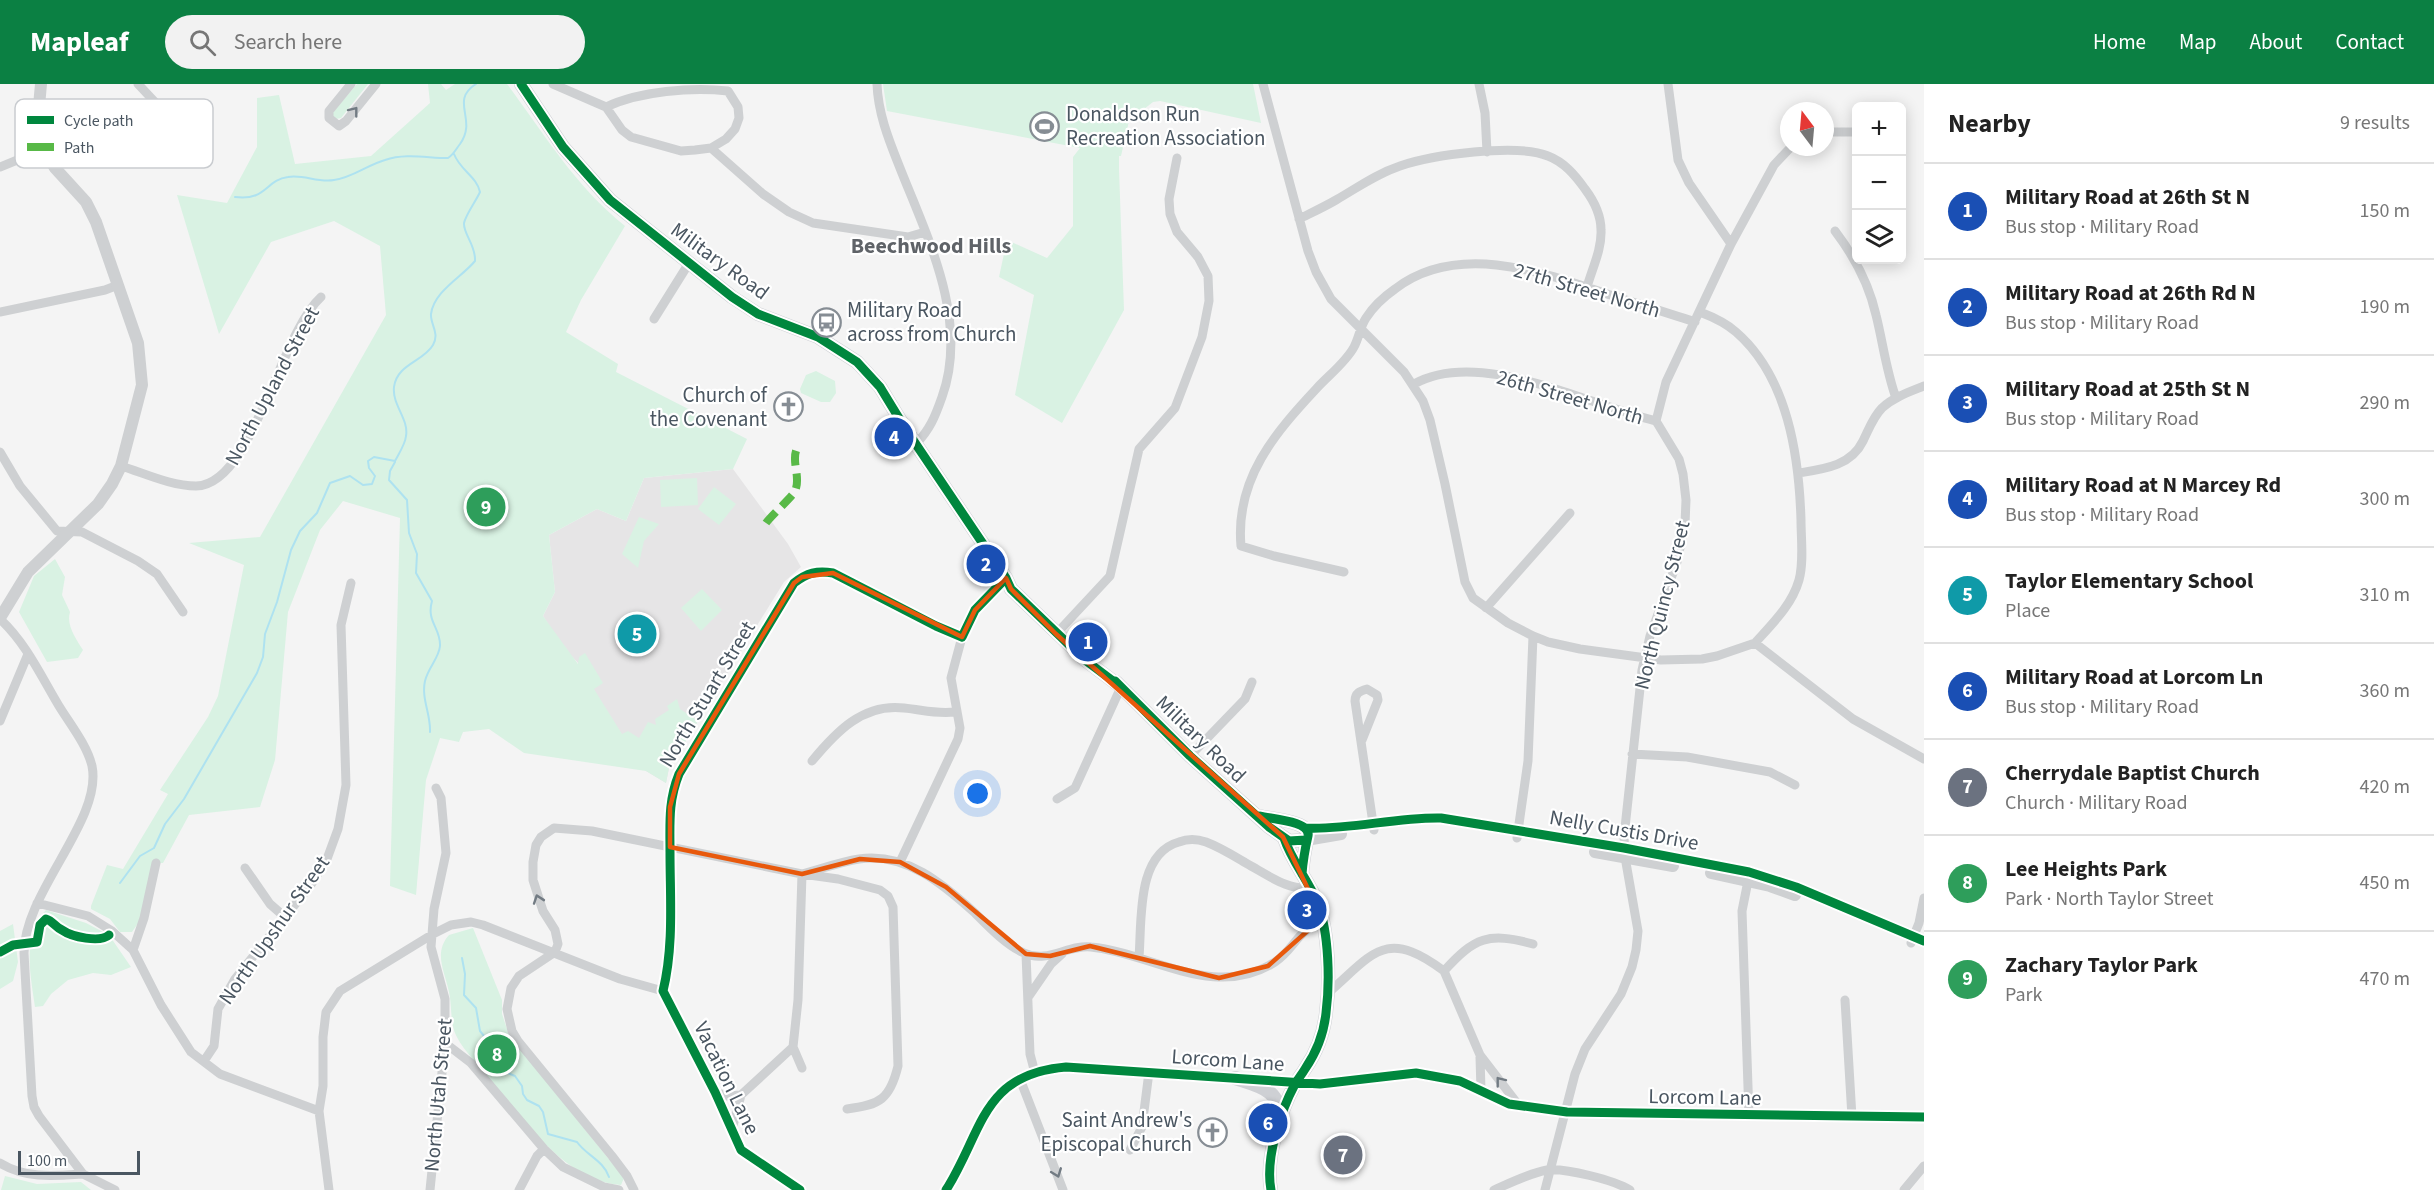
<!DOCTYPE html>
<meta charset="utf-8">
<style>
body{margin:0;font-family:"Source Sans 3",sans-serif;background:#f2f2f2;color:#222}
.controls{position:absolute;right:18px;top:18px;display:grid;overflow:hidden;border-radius:9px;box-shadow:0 3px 15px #0003}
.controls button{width:54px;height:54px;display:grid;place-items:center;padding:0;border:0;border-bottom:2px solid #e0e0e0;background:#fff;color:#222;font:30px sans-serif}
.compass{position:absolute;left:1780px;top:18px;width:54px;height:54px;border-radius:50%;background:#fff;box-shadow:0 3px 15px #0003;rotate:344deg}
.scale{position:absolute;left:18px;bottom:15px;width:122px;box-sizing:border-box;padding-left:6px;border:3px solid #4a5661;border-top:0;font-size:16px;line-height:21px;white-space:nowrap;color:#4a5661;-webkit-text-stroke:4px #fff;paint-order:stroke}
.you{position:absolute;left:978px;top:710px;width:21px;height:21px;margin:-15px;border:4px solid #fff;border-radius:50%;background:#1a73e8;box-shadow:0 0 0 9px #1a73e833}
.badge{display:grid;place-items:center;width:39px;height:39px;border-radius:50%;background:#0b8043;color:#fff;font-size:20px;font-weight:700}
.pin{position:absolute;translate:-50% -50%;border:3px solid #fff;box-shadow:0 2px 6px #0006}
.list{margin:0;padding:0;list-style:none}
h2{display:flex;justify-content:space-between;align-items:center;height:78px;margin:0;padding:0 24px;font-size:26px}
h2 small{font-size:20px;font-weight:400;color:#767676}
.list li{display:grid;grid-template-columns:39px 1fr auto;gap:18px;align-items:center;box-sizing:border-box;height:96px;padding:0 24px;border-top:2px solid #e0e0e0}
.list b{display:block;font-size:22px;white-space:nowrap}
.list p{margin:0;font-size:20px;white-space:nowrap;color:#767676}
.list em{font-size:20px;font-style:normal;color:#767676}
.icon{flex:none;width:33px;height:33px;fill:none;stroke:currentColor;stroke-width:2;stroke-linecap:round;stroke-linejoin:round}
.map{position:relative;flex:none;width:1924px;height:1106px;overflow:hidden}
header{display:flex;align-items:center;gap:36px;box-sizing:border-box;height:84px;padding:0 30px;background:#0b8043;color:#fff}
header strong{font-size:28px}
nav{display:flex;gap:33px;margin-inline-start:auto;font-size:21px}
.search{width:420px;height:54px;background:#f2f2f2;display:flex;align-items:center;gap:15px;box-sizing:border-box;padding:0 21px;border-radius:33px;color:#767676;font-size:22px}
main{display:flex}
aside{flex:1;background:#fff}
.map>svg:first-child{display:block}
</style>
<header>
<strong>Mapleaf</strong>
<div class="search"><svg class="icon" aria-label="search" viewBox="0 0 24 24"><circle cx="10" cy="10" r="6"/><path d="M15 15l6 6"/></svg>Search here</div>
<nav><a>Home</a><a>Map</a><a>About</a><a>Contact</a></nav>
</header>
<main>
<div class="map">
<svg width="1924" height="1106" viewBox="0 0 1924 1106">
<rect width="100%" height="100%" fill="#f4f4f4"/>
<path fill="#e6e5e6" d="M733 385 788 460 801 483 784 498 669 684 666 699 646 687 604 624 579 580 562 562 543 532 555 508 549 451 597 425 626 437 644 394Z"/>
<path fill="#d9f2e3" d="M357 0H368L341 34 336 35 333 33V28Z
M428 0H441L446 6 455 0H507C545 51 574 101 625 142L581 216 566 248 618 280 616 288 747 355 733 385 644 394 626 437 597 425 549 451 555 508 543 532 578 580 579 573 585 569 603 599 594 605 622 650 628 647 639 654 648 638 656 641 655 635 669 626 667 622 677 615 680 625 698 637 669 684 666 699 646 687 524 669 489 645 463 648 459 658 440 654 426 696 416 811 390 802 400 434 343 417 320 446 288 528 275 676 260 723 189 731 163 779H156L139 838 132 848H120L110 835 91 825V822L107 781 123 785 168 710 160 706 208 633 218 612 244 481 189 459 260 453 386 231 380 162 334 137 271 158 219 250 177 111 227 119 257 63V14L279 11 295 80 371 72 430 19Z
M883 0H1253L1261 39 1160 17 1153 18 1129 37 1121 72H1119V85L1124 226 1062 339 1015 311 1034 211 999 193 1007 156 1047 174 1073 142V73L1080 64 887 27Z
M816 287 835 297 836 309 830 318H821L801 309 800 305 806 291Z
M697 394 698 421 661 423 660 396Z
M714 403 736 420 719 441 698 425Z
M639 433 659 440 644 457 638 484 622 470Z
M55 475 65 493 62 511 70 528C66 541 76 555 83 566L78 574 47 578 19 528 34 492Z
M702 505 722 526 701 547 681 524Z
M46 826 86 839 109 851 131 883 111 891 93 889 68 896 51 910 43 922 35 923C31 894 21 849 46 826Z
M13 840 18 878 13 897 0 905V847Z
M473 844 502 916V930L509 951 624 1094 621 1101C565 1097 524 1036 491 997 481 984 461 964 455 949 450 936 452 921 449 908 445 888 433 869 449 851Z
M5 1092 37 1100 81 1098 91 1106H1Z"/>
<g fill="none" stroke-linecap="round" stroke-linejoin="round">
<path stroke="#aee2f0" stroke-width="2" d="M235 113C267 117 265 96 288 93 303 90 318 99 334 96 352 94 367 81 385 76 406 69 427 74 448 74 454 70 456 65 460 60 478 35 449 17 476 0
M395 378 390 387 389 396 407 416 409 449 417 470 416 489 432 517C426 538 441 544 440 562 439 574 428 584 425 597 421 614 431 631 430 648
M120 799 140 772 154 764 165 740 184 715 257 589 263 573 265 550 277 518 291 466 300 447 317 429 330 399 350 392 363 401 372 400 375 392 369 384 368 377 374 373 395 377C399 369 405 361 406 352 409 335 392 321 394 303 397 280 423 278 433 261 440 249 430 240 431 230 434 207 462 193 475 177 476 161 463 150 464 139 466 130 476 117 480 108 477 93 460 86 454 70
M462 874 465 890 464 911 476 924 480 947 497 968 503 987 515 992 522 1002 523 1010 527 1016 539 1022 543 1028 548 1050 577 1058C586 1071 604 1077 609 1093"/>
<path stroke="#ced0d2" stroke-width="9" d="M138 0 181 46
M351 0 329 27V34L339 42 346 37 376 0
M553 0 606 23C640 7 692 3 728 7L738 23 739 34 735 45 726 55 711 64 695 66 681 67 631 53 622 46 606 23
M877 0C878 28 888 54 898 79 926 151 970 235 942 313 935 333 930 345 916 360
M1263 0 1308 167 1316 188 1331 215 1404 288 1423 317 1430 336 1445 400 1465 498 1473 514 1508 539 1533 552 1548 558 1580 565 1661 576 1702 575 1717 572 1755 559 1853 635 1924 675
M1479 0 1485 29 1487 68
M1668 0 1678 76 1689 99 1731 160
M1825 48H1856
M711 64 763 110 789 128 813 139 908 153 925 148
M0 83 44 65
M1299 135C1311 129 1324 123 1336 116 1357 104 1376 90 1400 82 1431 71 1517 59 1548 72 1564 78 1575 91 1585 105 1594 117 1601 130 1601 146 1602 165 1592 185 1587 203
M1835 147C1854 172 1869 200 1876 231 1883 259 1886 286 1896 314
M0 228 105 206 118 201
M1700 228C1713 233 1726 239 1736 248 1788 293 1799 372 1801 436 1801 455 1804 478 1799 496 1792 521 1772 540 1755 559
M654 235 689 179
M1414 300C1480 263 1587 321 1656 337
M0 368 20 402 57 447 82 448 138 477 157 490 183 528
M121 382C144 389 171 402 196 402 253 401 279 251 321 213
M1799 389C1824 385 1851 382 1863 357 1869 345 1873 333 1882 324 1894 313 1909 308 1924 302
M1344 488 1274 472 1241 462C1235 395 1275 349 1317 304 1329 291 1346 278 1354 263 1359 254 1360 243 1366 234 1373 223 1385 212 1395 205 1456 158 1539 187 1604 209 1635 219 1665 228 1695 238
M1486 524 1570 429
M0 535C26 559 41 592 59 622 70 640 87 661 92 682 103 736 24 808 24 869L32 1012 34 1023 39 1032 83 1090 115 1106
M1056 550 1110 492 1139 365 1175 324 1202 253 1209 217 1208 192 1198 173 1177 148 1170 130 1169 115 1177 74
M0 637 28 570
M1362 656 1378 616 1377 611 1367 605C1360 607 1355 609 1355 617L1374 746
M1632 670 1687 673 1770 688 1795 701
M1190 672 1245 615 1252 598
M812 677C836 648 863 619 904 624 924 626 934 630 955 628
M1057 715 1075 704 1121 603
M1517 754 1528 677 1533 552
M900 778 958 655 960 644 951 594 962 553 975 526 1006 494
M245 784 270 820 286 834
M1749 792 1742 827 1749 1032
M37 819 88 832 112 847 133 866 161 921 191 968 220 990 319 1027 329 1106
M1911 859 1919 839 1924 814
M133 866 144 834 156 779
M1026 870 1030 970 1035 989
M1139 873C1142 836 1136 770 1179 758 1187 755 1197 755 1206 758 1222 764 1237 774 1251 782 1271 793 1288 806 1311 804
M1444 887 1480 971 1520 1023
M1444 887C1475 853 1488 848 1533 860
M663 907C674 862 670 814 670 768 670 740 668 717 679 690L794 499C807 489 817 486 833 489L936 542 962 553
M663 907 715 1008 741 1066 800 1106
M1328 909C1373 870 1385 843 1444 887
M1029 912 1051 880 1062 870
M1845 916 1852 1033
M445 959 471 979 544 1065 563 1083 604 1103 619 1106
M1480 973 1481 1006
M204 977 214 962 218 925 235 895 310 802 327 775 338 745 346 701 341 541 351 499
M802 984 793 963 798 916 802 790C821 785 840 778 859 775 906 768 943 800 975 829 989 843 1006 861 1024 869 1047 880 1069 860 1091 863 1152 869 1215 917 1275 878 1286 871 1292 861 1300 852 1307 845 1314 840 1322 834
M1020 995 1063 1106
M715 1008 727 1012 741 1011
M319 1027 323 1002V953L326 928 340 907 433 850 451 841 471 838 483 841 620 895 663 907
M732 1045 741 1011 793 963
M1130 1066 1142 1043 1149 988
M0 1079C26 1095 54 1092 83 1090
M430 1106 445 959V915L431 863 434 825 446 769 441 714 436 704
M519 1106 537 1072 544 1065
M634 1106 627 1092 612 1072 518 957 512 947 507 925 511 904 519 892 555 868 558 860 555 846 543 827 533 796V778L536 761 541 753 554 744 592 747 802 790 838 795 880 806 888 812 893 823 898 982C890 1015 880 1021 847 1025
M1494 1106C1510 1099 1530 1089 1547 1086 1566 1084 1614 1096 1630 1106
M1545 1106 1575 990 1585 965 1621 910 1632 883 1636 866 1638 847 1625 773 1624 753 1642 586 1650 552 1677 478 1685 440 1686 416 1683 390 1679 375 1656 337 1666 298 1731 160 1774 81 1791 63
M1904 1106 1924 1082"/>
<path stroke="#ced0d2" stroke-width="12" d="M0 534 28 488 98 420 112 400 121 382 142 301 138 259 96 138 86 118 55 84 44 65 38 33 41 0
M1306 744C1351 746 1395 733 1441 734L1624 764 1749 788 1796 803 1924 857
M1306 756 1341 750
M1595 768 1673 782
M1711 789 1770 802 1795 811
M946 1106C983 1048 981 990 1066 983L1320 1000 1416 989 1460 997 1509 1020 1567 1028 1924 1033"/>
<path stroke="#ced0d4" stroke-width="14" d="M521 0 563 63 610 116 732 213 758 230 818 253 857 278 880 303 905 344 1006 494 1011 505 1085 576 1121 603
M1116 598 1190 672 1269 743 1289 757 1306 756
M1259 732C1271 735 1311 737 1308 752 1305 765 1303 777 1302 790
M1235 994C1259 1002 1282 1005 1279 1037
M1271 1106C1265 1075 1280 1028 1295 1000 1298 995 1302 990 1305 985 1316 969 1324 948 1326 929 1330 898 1329 849 1318 820 1309 797 1292 778 1284 754"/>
<path stroke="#58b947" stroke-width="8" stroke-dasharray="15 8" stroke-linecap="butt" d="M766 439C771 432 793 412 795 407 802 392 788 373 800 360"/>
<defs>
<path id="cycleway" d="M521 0 563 63 610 116 732 213 758 230 818 253 857 278 880 303 905 344 1006 494 1011 505 1085 576 1121 603
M1115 597 1190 672 1269 743 1289 757 1306 756
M1260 732C1271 735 1311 737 1308 752 1305 765 1303 776 1302 790
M1306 744C1351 746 1395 733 1441 734L1624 764 1749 788 1796 803 1924 857
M0 868 13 861 37 858 40 841 46 835C53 837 55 843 62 846 72 853 100 859 109 851
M800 1106 741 1066 715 1008 663 907C674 862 670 814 670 768 670 740 668 717 679 690L794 499C807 489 817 486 833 489L936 542 962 553 975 526 1006 494
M946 1106C983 1048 981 990 1066 983L1320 1000 1416 989 1460 997 1509 1020 1567 1028 1924 1033
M1271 1106C1265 1075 1280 1028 1295 1000 1298 995 1302 990 1305 985 1316 969 1324 948 1326 929 1330 898 1329 849 1318 820 1309 797 1292 778 1284 754"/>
</defs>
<use href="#cycleway" stroke="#fff" stroke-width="13"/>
<use href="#cycleway" stroke="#00873e" stroke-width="9"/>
</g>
<defs><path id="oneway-chevron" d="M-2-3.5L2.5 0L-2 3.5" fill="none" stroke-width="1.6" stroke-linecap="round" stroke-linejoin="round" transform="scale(1.5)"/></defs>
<g stroke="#727b83">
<use href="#oneway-chevron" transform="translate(354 27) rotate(-52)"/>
<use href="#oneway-chevron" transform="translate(538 815) rotate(-109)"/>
<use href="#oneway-chevron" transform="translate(1500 997) rotate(-128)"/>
<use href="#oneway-chevron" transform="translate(1057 1089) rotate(69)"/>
</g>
<path fill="none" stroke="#e8590c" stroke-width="4.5" stroke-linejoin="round" d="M833 489 962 553 975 526 1006 494 1011 505 1056 550 1283 753 1322 834 1268 882 1219 894 1090 862 1050 872 1026 870 946 803 900 778 860 775 802 790 670 763V723L679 690 794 499 802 493Z"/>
<defs>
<symbol id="stadium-ring" viewBox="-11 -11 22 22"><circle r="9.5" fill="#fff" stroke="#868d94" stroke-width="1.5"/><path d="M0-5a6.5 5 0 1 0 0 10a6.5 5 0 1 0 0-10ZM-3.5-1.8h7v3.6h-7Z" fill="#868d94"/></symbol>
<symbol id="bus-ring" viewBox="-11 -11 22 22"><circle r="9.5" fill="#fff" stroke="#868d94" stroke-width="1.5"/><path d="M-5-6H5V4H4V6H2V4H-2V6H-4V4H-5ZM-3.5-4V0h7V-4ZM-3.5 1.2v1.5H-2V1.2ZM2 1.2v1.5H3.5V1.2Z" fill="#868d94"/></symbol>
<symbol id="church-ring" viewBox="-11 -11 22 22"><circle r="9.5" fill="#fff" stroke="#868d94" stroke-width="1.5"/><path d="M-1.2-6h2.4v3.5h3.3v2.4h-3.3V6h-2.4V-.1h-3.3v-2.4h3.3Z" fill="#868d94"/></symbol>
</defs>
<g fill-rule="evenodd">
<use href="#stadium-ring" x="1028" y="26" width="33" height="33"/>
<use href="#bus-ring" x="810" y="222" width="33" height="33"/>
<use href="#church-ring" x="772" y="306" width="33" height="33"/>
<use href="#church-ring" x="1196" y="1032" width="33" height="33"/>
</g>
<g text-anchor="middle" stroke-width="4.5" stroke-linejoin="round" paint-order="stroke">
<g font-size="21" fill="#4a5661" stroke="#fff" text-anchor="start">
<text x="1066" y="37">Donaldson Run<tspan x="1066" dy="24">Recreation Association</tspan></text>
<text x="847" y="233">Military Road<tspan x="847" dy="24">across from Church</tspan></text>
<text x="767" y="318" text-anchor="end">Church of<tspan x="767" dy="24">the Covenant</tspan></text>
<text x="1192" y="1043" text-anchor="end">Saint Andrew's<tspan x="1192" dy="24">Episcopal Church</tspan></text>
</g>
<g font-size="21" fill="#4a5661" stroke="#fff">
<text transform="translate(720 177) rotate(36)" y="7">Military Road</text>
<text transform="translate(1587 206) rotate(16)" y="7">27th Street North</text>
<text transform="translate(272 302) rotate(-62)" y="7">North Upland Street</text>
<text transform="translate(1570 313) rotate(16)" y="7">26th Street North</text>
<text transform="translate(1662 521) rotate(-76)" y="7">North Quincy Street</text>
<text transform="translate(707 610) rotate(-59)" y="7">North Stuart Street</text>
<text transform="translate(1201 655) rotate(44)" y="7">Military Road</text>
<text transform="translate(1624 746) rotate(10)" y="7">Nelly Custis Drive</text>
<text transform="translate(274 846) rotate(-55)" y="7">North Upshur Street</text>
<text transform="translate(1228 976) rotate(4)" y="7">Lorcom Lane</text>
<text transform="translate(727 994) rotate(64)" y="7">Vacation Lane</text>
<text transform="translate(438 1011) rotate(-85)" y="7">North Utah Street</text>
<text transform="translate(1705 1013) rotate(1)" y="7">Lorcom Lane</text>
</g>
<g font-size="22" font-weight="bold" fill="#5f6368" stroke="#fff">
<text x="931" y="169">Beechwood Hills</text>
</g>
</g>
<rect x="15" y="15" width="198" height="69" rx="9" fill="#fff" stroke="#c9ccd0" stroke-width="1.5"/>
<rect x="27" y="32" width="27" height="8" fill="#00873e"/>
<rect x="27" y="59" width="27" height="8" fill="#58b947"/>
<g font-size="16" fill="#4a5661">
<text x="64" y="42">Cycle path</text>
<text x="64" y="69">Path</text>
</g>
</svg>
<div class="controls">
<button>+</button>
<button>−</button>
<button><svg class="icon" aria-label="layers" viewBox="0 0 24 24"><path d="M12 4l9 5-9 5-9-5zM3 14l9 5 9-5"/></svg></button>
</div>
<svg class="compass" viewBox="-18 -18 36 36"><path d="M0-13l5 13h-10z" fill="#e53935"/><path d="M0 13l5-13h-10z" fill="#767676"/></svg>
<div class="scale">100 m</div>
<div class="you"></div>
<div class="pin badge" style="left:1088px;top:558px;background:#1a4fb4">1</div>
<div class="pin badge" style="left:986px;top:480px;background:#1a4fb4">2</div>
<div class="pin badge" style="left:1307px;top:826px;background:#1a4fb4">3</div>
<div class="pin badge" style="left:894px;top:353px;background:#1a4fb4">4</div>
<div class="pin badge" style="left:637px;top:550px;background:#0f9aa8">5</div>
<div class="pin badge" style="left:1268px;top:1039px;background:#1a4fb4">6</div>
<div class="pin badge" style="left:1343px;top:1071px;background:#6b7280">7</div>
<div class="pin badge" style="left:497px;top:970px;background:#2e9e5b">8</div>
<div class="pin badge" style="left:486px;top:423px;background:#2e9e5b">9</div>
</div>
<aside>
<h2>Nearby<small>9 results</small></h2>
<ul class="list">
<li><span class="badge" style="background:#1a4fb4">1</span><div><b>Military Road at 26th St N</b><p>Bus stop · Military Road</p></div><em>150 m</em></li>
<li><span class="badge" style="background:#1a4fb4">2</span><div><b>Military Road at 26th Rd N</b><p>Bus stop · Military Road</p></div><em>190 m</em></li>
<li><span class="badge" style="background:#1a4fb4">3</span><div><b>Military Road at 25th St N</b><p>Bus stop · Military Road</p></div><em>290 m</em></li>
<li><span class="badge" style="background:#1a4fb4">4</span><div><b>Military Road at N Marcey Rd</b><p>Bus stop · Military Road</p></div><em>300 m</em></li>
<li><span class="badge" style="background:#0f9aa8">5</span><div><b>Taylor Elementary School</b><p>Place</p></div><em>310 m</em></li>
<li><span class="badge" style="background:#1a4fb4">6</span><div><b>Military Road at Lorcom Ln</b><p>Bus stop · Military Road</p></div><em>360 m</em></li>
<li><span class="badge" style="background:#6b7280">7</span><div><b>Cherrydale Baptist Church</b><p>Church · Military Road</p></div><em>420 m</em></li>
<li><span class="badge" style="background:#2e9e5b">8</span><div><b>Lee Heights Park</b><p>Park · North Taylor Street</p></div><em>450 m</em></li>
<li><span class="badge" style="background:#2e9e5b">9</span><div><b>Zachary Taylor Park</b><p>Park</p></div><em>470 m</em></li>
</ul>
</aside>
</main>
